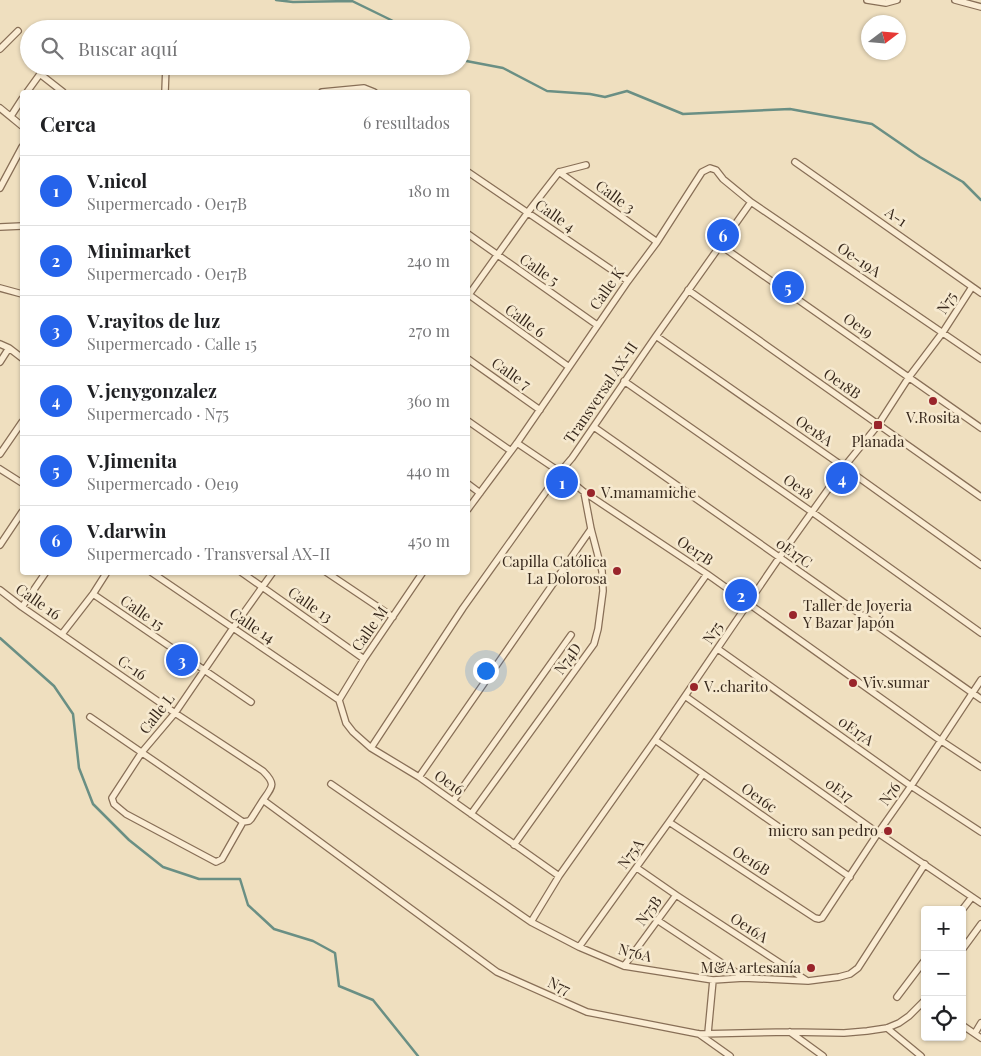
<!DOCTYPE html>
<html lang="es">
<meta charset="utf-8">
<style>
body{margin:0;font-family:"Playfair Display",serif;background:#f2f2f2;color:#202124}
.controls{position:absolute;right:15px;bottom:15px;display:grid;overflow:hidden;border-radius:5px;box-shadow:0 1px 4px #0004}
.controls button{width:45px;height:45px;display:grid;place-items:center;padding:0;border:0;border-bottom:1px solid #e0e0e0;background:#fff;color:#202124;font:25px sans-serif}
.compass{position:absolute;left:861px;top:15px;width:45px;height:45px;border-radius:50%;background:#fff;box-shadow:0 1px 4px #0004;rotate:74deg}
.you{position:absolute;left:485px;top:670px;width:18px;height:18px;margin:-12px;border:4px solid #fff;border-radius:50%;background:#1a73e8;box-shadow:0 0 0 8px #1a73e833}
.badge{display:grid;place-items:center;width:32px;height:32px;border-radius:50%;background:#2563eb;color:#fff;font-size:16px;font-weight:700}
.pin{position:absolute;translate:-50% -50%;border:2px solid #fff;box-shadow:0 1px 5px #0006}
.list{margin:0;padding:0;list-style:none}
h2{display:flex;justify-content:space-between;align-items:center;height:65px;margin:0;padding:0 20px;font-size:21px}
h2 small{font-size:16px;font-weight:400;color:#757577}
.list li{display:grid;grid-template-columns:32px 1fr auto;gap:15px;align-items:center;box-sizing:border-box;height:70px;padding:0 20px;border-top:1px solid #e0e0e0}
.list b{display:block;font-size:19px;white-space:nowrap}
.list p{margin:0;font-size:16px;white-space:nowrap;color:#757577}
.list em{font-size:16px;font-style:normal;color:#757577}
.icon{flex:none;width:28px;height:28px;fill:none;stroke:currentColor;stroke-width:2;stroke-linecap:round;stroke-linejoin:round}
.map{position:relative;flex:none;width:981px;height:1056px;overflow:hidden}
.search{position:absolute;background:#fff;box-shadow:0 1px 4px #0004;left:20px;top:20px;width:450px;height:55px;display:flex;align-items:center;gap:12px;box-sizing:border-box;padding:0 18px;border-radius:28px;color:#757577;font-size:19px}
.panel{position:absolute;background:#fff;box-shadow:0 1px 4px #0004;left:20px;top:90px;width:450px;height:485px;border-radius:5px}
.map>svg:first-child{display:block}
</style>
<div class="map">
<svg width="981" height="1056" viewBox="0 0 981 1056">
<rect width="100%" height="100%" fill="#efdfbf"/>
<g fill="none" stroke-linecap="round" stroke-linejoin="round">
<path stroke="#6a8f84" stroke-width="2.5" d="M276 0 293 2 352 1 391 20 407 29
M461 60 503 68 547 91 590 94 605 97 627 91 683 114 790 109 872 124 920 157 963 182 981 200
M0 638 54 686 73 714 79 768 93 804 129 840 163 867 199 879H240L248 905 274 929 313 941 335 953 339 986 373 1000 418 1056"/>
<defs>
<path id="street" d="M867 0 886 3 897 0
M955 0 981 7
M0 49 18 31
M40 74 63 92
M27 92 40 74 48 66
M165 92 166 66
M322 92 364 88 374 92
M0 108 22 126
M11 116 22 99
M795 162 981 293
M468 172 628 281
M559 172 657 242
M0 188 22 147
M0 227 22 226
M468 234 597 325
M720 245 981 428
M0 288 22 294
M688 290 981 497
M468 294 569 367
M468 296 528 212 559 172 586 165
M656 336 844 467 981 565
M0 344 9 348 22 358
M468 359 540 410
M0 362 9 348
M624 381 812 512 981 633
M468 421 511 451
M594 427 981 699
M517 443 560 472 584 492 707 574 937 738 981 767
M0 454 22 422
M0 469 22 483
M468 484 480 493
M468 509 517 443 628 281 657 242 702 172 710 168 716 170 723 179 751 202 981 359
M0 545 22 512
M151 572 339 700
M241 572 364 659
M326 572 393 617
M0 590 22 607 175 713 263 771C276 784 273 786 263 800L497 972 587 1012 699 1034 790 1032 844 1033 867 1031 887 1028 899 1023 909 1016 925 1000
M93 594 251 702
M22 607 46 572
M62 634 93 594 107 572
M718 649 911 786 981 832
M685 696 878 833 981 903
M339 700 346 723 353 732 371 748 419 777 559 876
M339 700 364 659 423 572
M90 717 243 822 249 821 251 819 263 800
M655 740 850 877
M371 748 463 608 560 472 572 458 656 336 751 202
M419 777 591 529
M331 784 531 922 579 947 624 966 713 980 744 978 808 981 839 977 850 974 858 968 925 864
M453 801 571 635
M471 814 594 644 598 629 603 591 602 571 591 529 584 492
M243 822 222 859 216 862 126 814 114 804 112 798 142 752 175 713 233 628 273 572
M669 822 815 918 819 919 822 918 878 833 911 786 981 680
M514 845 707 574
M637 868 676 895 806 980
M962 910 972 897
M657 920 743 977
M531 922 559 876 655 740 779 558 844 467 878 425 909 377 943 332 972 287
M579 947 669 822 703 774
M962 950 981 924
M624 966 676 895
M897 997 925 960
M962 1025 981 1038
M887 1028 921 1056
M790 1032 823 1056
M708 1033 713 980
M975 1033 981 1023
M699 1034 730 1056"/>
</defs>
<use href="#street" stroke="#886f57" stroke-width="8"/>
<use href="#street" stroke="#faecd3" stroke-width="5.5"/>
</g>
<g fill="#99252b" stroke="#f6e9cf" stroke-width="2">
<circle cx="933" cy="401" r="5"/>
<rect x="873" y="420" width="10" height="10" rx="2.5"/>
<circle cx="591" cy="493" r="5"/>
<circle cx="617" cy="571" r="5"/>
<circle cx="793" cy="615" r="5"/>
<circle cx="853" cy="683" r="5"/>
<circle cx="694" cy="687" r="5"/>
<circle cx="888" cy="831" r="5"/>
<circle cx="811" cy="968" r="5"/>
</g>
<g text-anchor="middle" stroke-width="5" stroke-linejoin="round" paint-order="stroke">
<g font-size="15" fill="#37281c" stroke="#f6e9cf">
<text transform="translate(615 197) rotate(36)" y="5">Calle 3</text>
<text transform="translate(555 216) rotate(35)" y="5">Calle 4</text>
<text transform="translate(896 217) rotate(35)" y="5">A-1</text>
<text transform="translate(859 260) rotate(34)" y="5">Oe-19A</text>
<text transform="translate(539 270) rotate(35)" y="5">Calle 5</text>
<text transform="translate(607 289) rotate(-55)" y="5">Calle K</text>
<text transform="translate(947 303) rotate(-57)" y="5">N75</text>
<text transform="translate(525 321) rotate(36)" y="5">Calle 6</text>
<text transform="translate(858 326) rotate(35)" y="5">Oe19</text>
<text transform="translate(511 374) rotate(35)" y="5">Calle 7</text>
<text transform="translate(842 384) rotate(35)" y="5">Oe18B</text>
<text transform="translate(601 393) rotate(-56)" y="5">Transversal AX-II</text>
<text transform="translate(814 431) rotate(35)" y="5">Oe18A</text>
<text transform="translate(798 487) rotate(35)" y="5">Oe18</text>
<text transform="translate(695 551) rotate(34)" y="5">Oe17B</text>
<text transform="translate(794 553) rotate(35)" y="5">0E17C</text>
<text transform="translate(38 602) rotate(35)" y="5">Calle 16</text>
<text transform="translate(310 605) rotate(35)" y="5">Calle 13</text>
<text transform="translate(142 613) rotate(35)" y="5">Calle 15</text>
<text transform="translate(252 626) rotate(34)" y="5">Calle 14</text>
<text transform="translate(370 629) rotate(-55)" y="5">Calle M</text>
<text transform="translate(713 633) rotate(-56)" y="5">N75</text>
<text transform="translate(568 659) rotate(-54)" y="5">N74D</text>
<text transform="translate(132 668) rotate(35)" y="5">C-16</text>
<text transform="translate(157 714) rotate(-52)" y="5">Calle L</text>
<text transform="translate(856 731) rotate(35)" y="5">0E17A</text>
<text transform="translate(449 783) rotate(35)" y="5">Oe16</text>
<text transform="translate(839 790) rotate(35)" y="5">0E17</text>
<text transform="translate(890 794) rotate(-54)" y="5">N76</text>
<text transform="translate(759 798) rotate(35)" y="5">Oe16c</text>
<text transform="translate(631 854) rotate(-54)" y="5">N75A</text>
<text transform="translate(751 861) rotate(33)" y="5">Oe16B</text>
<text transform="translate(649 911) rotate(-53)" y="5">N75B</text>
<text transform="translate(749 928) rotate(33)" y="5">Oe16A</text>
<text transform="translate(635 953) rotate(14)" y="5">N76A</text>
<text transform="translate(559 986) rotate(24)" y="5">N77</text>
</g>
<g font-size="15" fill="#37281c" stroke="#f6e9cf" text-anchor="start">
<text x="933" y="423" text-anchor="middle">V.Rosita</text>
<text x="878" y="447" text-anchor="middle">Planada</text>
<text x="601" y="498">V.mamamiche</text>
<text x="607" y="567" text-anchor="end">Capilla Católica<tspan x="607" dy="17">La Dolorosa</tspan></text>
<text x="803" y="611">Taller de Joyeria<tspan x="803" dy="17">Y Bazar Japón</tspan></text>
<text x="863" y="688">Viv.sumar</text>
<text x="704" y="692">V..charito</text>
<text x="878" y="836" text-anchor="end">micro san pedro</text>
<text x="801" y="973" text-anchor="end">M&amp;A artesanía</text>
</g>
</g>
</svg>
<div class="controls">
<button>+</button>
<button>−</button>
<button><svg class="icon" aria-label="locate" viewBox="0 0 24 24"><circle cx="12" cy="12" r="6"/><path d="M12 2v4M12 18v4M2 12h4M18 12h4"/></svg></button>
</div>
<svg class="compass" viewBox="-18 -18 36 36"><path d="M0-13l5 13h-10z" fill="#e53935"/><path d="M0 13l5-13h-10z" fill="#757577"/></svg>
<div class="you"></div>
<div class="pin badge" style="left:562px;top:482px">1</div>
<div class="pin badge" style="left:741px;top:595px">2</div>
<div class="pin badge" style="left:182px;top:660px">3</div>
<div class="pin badge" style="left:842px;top:478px">4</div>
<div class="pin badge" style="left:788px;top:287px">5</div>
<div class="pin badge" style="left:723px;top:235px">6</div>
<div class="search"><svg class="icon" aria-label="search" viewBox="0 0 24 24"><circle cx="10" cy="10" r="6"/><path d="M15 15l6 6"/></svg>Buscar aquí</div>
<section class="panel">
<h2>Cerca<small>6 resultados</small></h2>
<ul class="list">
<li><span class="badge">1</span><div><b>V.nicol</b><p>Supermercado · Oe17B</p></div><em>180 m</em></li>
<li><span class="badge">2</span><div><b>Minimarket</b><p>Supermercado · Oe17B</p></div><em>240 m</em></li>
<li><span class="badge">3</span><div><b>V.rayitos de luz</b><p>Supermercado · Calle 15</p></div><em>270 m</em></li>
<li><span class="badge">4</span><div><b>V.jenygonzalez</b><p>Supermercado · N75</p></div><em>360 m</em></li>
<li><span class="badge">5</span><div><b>V.Jimenita</b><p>Supermercado · Oe19</p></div><em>440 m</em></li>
<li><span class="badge">6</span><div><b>V.darwin</b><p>Supermercado · Transversal AX-II</p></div><em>450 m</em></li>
</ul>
</section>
</div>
